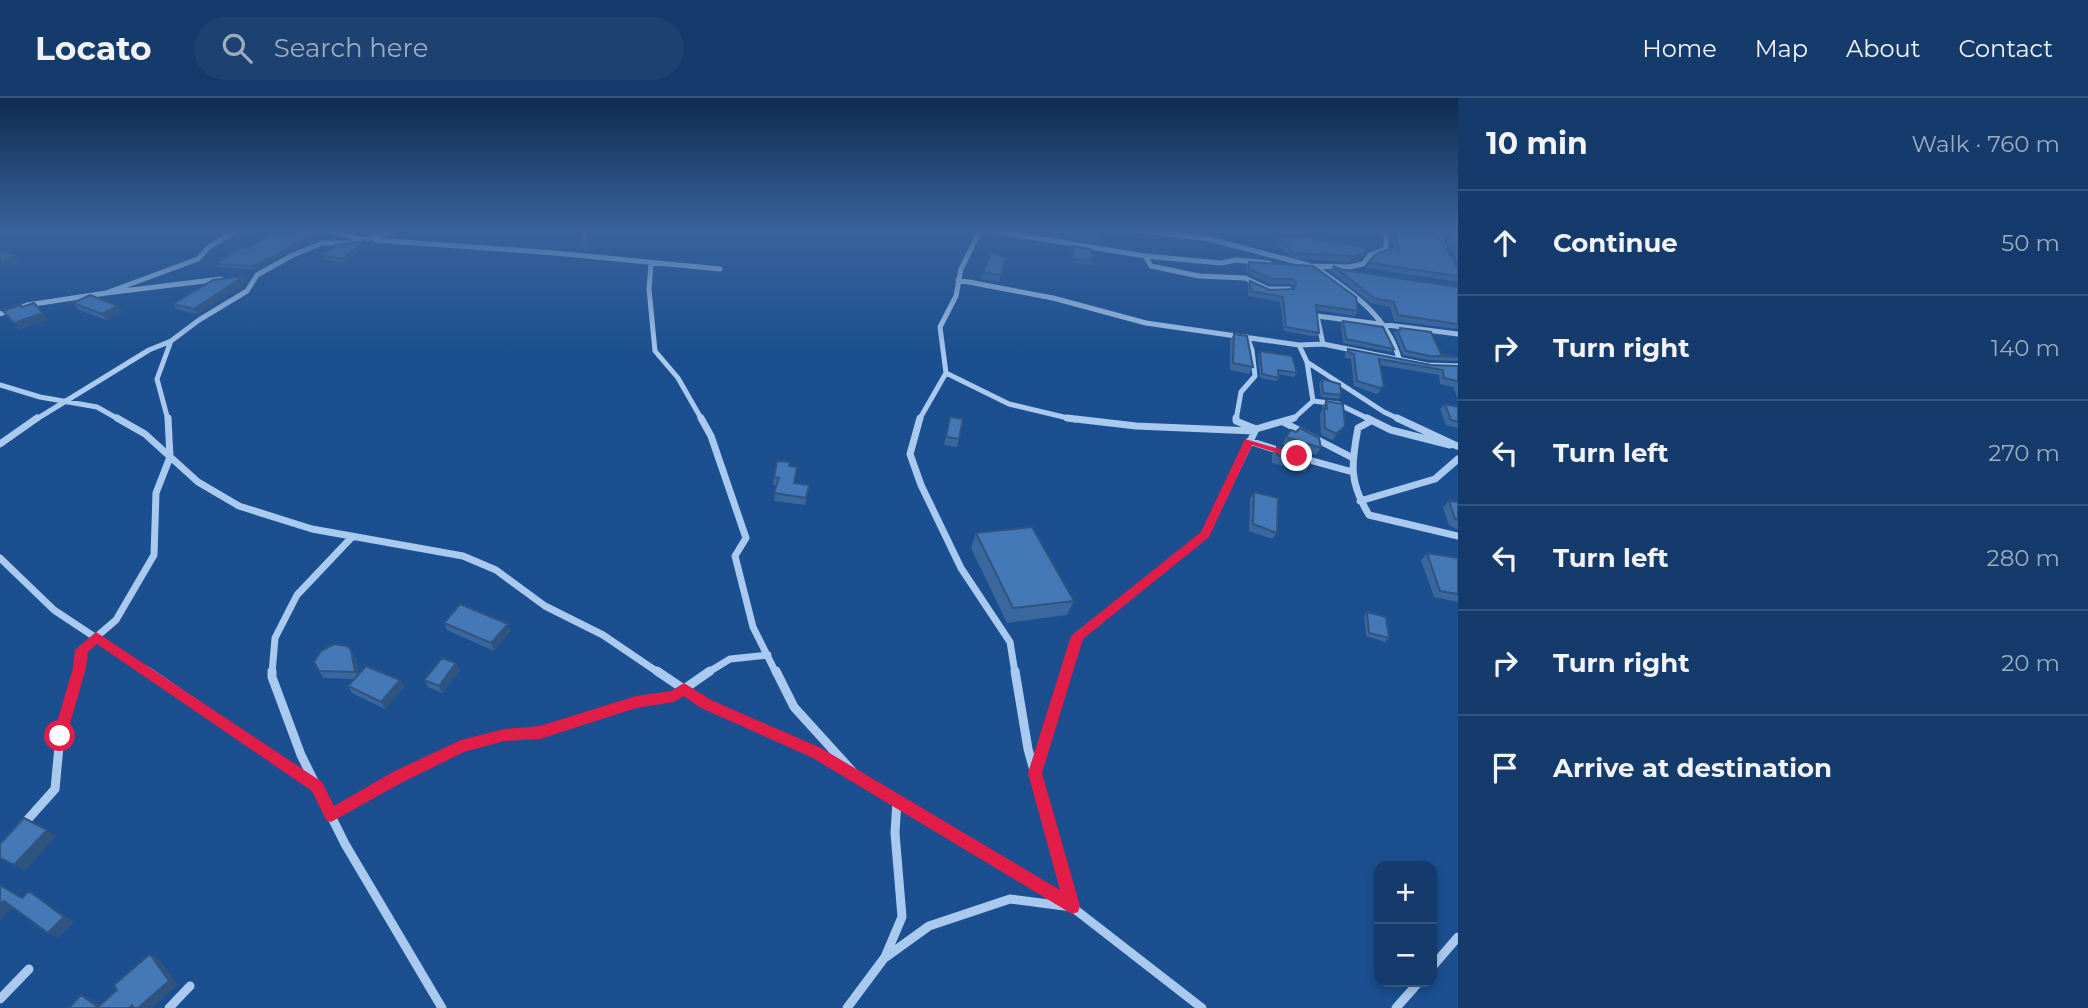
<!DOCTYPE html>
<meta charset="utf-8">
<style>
body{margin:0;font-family:Montserrat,sans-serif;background:#1d4271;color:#f1f3f6}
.controls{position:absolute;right:21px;bottom:21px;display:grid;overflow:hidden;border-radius:14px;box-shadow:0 4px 10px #0003}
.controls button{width:63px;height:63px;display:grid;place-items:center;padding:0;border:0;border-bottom:2px solid #33557e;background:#143b6b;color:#f1f3f6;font:35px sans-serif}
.stop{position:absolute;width:21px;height:21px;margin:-16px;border:5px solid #e11d48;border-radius:50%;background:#fff}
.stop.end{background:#e11d48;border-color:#fff;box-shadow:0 2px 7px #0008}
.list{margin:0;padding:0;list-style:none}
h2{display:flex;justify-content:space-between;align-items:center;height:91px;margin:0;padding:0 28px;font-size:30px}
h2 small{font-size:23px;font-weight:400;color:#9dadc1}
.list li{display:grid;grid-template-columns:46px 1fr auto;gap:21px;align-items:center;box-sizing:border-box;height:105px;padding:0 28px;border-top:2px solid #33557e}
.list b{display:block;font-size:26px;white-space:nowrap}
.list em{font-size:23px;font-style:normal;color:#9dadc1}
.icon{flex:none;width:38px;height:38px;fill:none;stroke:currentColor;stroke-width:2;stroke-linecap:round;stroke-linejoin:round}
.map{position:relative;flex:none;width:1458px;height:910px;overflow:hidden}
header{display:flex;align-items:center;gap:42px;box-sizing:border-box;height:98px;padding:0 35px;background:#143b6b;border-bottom:2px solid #33557e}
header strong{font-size:33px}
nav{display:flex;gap:38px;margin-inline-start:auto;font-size:24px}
.search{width:490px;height:63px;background:#1d4271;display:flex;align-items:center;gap:18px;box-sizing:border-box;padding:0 24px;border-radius:38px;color:#9dadc1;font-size:26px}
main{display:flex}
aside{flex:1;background:#143b6b}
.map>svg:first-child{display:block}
</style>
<header>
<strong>Locato</strong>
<div class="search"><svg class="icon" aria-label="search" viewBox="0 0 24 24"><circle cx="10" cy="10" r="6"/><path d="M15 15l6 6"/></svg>Search here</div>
<nav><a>Home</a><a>Map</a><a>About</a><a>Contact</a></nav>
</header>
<main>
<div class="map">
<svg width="1458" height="910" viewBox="0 0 1458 910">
<rect width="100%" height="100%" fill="#1b4f8f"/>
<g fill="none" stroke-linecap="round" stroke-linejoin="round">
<path stroke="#a9c9ee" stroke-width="5" d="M98 131H140
M326 131 363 142
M982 131 1145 158 1221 165 1236 162 1269 165
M1128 131 1209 141 1308 167
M1434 131 1444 149
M375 142 555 155 720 171
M1145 158 1151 168 1199 178 1245 180 1268 191H1289
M651 166 649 191 655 253 678 280 702 322
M1305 168 1349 169 1363 166 1370 157 1386 151V136L1383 131
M1315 169C1351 194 1386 216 1399 260
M221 181 106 195 198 161 209 149 239 131
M958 182 1053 200 1146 225 1299 247 1323 246 1317 218 1458 236
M0 216 27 207 106 195
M1323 246 1427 267 1458 268
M1307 264 1384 314 1401 322
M946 275 1009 306 1076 322
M0 287 40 299 97 309 120 322
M1313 303 1338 306 1371 322
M35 322 149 252 171 243 199 222 247 193 257 177 291 158 322 145H352L400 131
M168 322 157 281 171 243
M919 322 946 275 940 229 956 198 961 171 981 131
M1236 322 1241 294 1255 278 1252 252 1247 239
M1292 322 1313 303 1307 264 1299 247"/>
<path stroke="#a9c9ee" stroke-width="7" d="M117 320 145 336 198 384 239 408 312 431 463 458 496 472 545 508 603 537 659 575
M701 320 711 338 746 440 735 458 753 529 776 575
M920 320 910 356 921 387 961 470 1010 544 1015 575
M1067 320 1136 328 1254 333
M1236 320V323L1256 331
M1367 320 1391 332 1450 347
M1397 320 1457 348
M1371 323 1358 330C1351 367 1349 384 1369 417L1458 438
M1283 324 1353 360
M1249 343 1284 354
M0 346 37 320
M1302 360 1349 373
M1360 403 1435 381 1458 361
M0 460 54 512 149 575
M78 575 81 552 116 522 154 457 156 395 170 359 168 320
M272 575 275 540 297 497 351 440
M707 575 730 561 768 557
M1066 575 1077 538 1205 437 1256 331 1294 320"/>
<path stroke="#a9c9ee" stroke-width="9" d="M147 573 316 688
M272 573V579L301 657 345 746 442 910
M657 573 706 606 816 655 897 702 895 735 902 819 885 859 847 910
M776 573 794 609 853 674
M1015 573 1028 651 1072 809 1202 910
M1035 673 1066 573
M331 717 398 679 461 648 504 637 540 635 636 604 674 598 710 573
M21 729 55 691 60 638 78 573
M886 859 929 828 1010 801 1072 809 897 702
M1432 869 1458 839
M0 901 29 871
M169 910 190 888
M1396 910 1419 884"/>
</g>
<path fill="#3a679d" d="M264 131H321L323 136 255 172 217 169 216 166 248 150 274 133Z
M580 131H592L586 153 584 152Z
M1055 131H1100L1101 138 1099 145 1054 138Z
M1389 131H1434L1458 170V184L1366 170 1369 165 1394 151Z
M1446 131 1458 133V163L1443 136Z
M1279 139 1368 150 1360 161 1349 164 1291 160 1277 145Z
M366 146 344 165 323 161 321 157Z
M1072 148 1092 163 1091 167 1073 165 1071 151Z
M1006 159 999 184 981 181 983 174Z
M1249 164 1313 168 1358 213 1355 218 1316 212 1319 235 1316 239 1284 233 1280 204 1248 198V187L1250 183 1270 192 1293 191 1294 189 1290 186H1269L1247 175 1246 168Z
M1333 168 1343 172 1458 189V231L1394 223 1390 209 1371 205 1330 173Z
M247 184 197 216 176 211 173 206Z
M73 205 122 214 106 222 77 211Z
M1343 223 1394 251 1391 254 1343 245 1341 226Z
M1400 230 1441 256 1458 259V262L1457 263 1428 262 1403 257 1394 235 1397 232H1398Z
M1234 236 1253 269 1249 276 1230 272V242Z
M1348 251 1431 267 1458 268V301L1453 289 1440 286 1439 277 1380 267V294L1376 296 1354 288 1351 261 1345 260V256Z
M1260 253 1297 275 1294 279 1278 276 1279 280 1276 283 1260 280 1258 257Z
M1322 281 1341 297 1339 301 1321 299 1319 285Z
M1326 303 1345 328 1332 342 1321 337 1320 316 1322 312V309Z
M1445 306 1458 309V330L1446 327 1440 311Z
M950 319 959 341 957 349 944 347Z
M1291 332 1321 350 1316 357 1282 346Z
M1277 349 1310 366 1305 374 1272 365V356Z
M789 368 795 385 808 395 805 407 774 403 777 387H773L774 379Z
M1254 394 1277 435 1272 441 1249 433 1250 401Z
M1449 403 1458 404V432L1449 427 1443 409Z
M976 435 1074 503 1067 517 1007 525 971 450Z
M1427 455 1458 460V504L1434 499 1421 462Z
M1367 514 1389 540 1385 544 1366 538 1364 518Z
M444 525 510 533 494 553 447 532Z
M355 559 359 576 400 582 404 589 385 611 352 595 348 588 354 581 324 580 319 573Z
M456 565 460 573 442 595 428 589 424 582Z"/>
<path fill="#305480" d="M368 131H381L363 136 361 133Z
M589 131H592L586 153 585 146Z
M322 132 323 136 255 172 254 168Z
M365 143 366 146 344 165 342 161Z
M1368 150 1360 161 1349 164 1352 158Z
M15 157 20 163 2 172 0 169V165Z
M244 178 247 184 197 216 194 211Z
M118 208 122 214 106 222 102 216Z
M43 215 47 222 19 232 14 225Z
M508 526 510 533 494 553 491 545Z
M351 552 355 559 360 581 355 574Z
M456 565 460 573 442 595 439 588Z
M400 582 404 589 385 611 381 604Z
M47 732 57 738 24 773 14 767Z
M29 793 39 799 74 824 58 840 48 835Z
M4 803 14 808 0 822V806Z
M150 856 159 861 178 887 152 910H138Z
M81 897 91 901 104 910 98 909Z"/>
<path fill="#4478b7" stroke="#305480" stroke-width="2" d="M277 131H321L322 132 254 168 216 166 242 149 248 150Z
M580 131H589L585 146H583Z
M1057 131H1100L1101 138Z
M1394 131H1434L1458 170V178L1369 165 1376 156 1392 150 1399 152Z
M1446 131 1458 133V152Z
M1279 139H1305L1368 150 1363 156 1352 158 1294 155Z
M365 143 342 161 321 157 336 147Z
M1072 148 1091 151 1092 163 1074 161Z
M0 153 15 157 0 165Z
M991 156 1006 159 1001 177 983 174Z
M1249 164 1313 168 1356 199 1358 213 1316 207 1319 235 1286 229 1283 199 1251 193 1250 183 1270 192 1294 191 1296 185 1292 181H1272L1249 171Z
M1333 168 1343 172 1458 189V226L1398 217 1394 204 1374 200Z
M244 178 194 211 173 206 213 182Z
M90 197 118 208 102 216 73 205Z
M34 205 43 215 14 225 3 213 21 207 22 209Z
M1343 223 1383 229 1394 251 1346 241Z
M1400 230 1431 234 1441 256 1458 259 1430 258 1406 253 1397 232H1400Z
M1234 236 1247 238 1253 269 1233 265Z
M1348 251 1431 267 1458 268V285V283L1444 280 1443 272 1379 261 1384 289 1380 290 1357 283 1354 256 1349 255Z
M1260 253 1292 258 1297 275 1278 272 1279 280 1262 276Z
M1322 281 1340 286 1341 297 1323 295Z
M1326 303 1343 306 1345 328 1336 336 1325 330 1324 310 1327 311Z
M1445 306 1458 309V324L1451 322Z
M950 319 963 321 959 341 946 339Z
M1300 330 1319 340 1321 350 1286 339 1291 332 1296 334Z
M1277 349 1310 358V366L1277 357Z
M777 363 790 364 789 368 797 369 794 385 809 387 806 400 774 395 779 380 774 379Z
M1254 394 1278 400 1277 435 1253 426Z
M1449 403 1458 404V422L1455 421Z
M1032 429 1074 503 1013 510 976 435Z
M1427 455 1458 460V496L1440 493Z
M460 506 508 526 491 545 444 525Z
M1367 514 1386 519 1389 540 1369 535Z
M334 546 347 548 351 552 355 574 319 573 314 564 321 553Z
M442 560 456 565 439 588 424 582Z
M366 568 400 582 381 604 348 588Z
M24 720 47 732 14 767 0 760V746Z
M0 787 22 800 29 793 64 819 48 835 4 803 0 806Z
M150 856 169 883 138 910H134L132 907 129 910H69L81 897 98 909 117 892 114 887Z"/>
<linearGradient id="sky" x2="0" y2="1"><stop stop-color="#0f2b4f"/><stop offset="0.51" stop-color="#39639b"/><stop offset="1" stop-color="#39639b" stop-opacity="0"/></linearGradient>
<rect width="1458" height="258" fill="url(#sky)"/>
<path fill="#e11d48" d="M1245 341 1303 358 1297 361 1252 347 1209 439 1083 541 1042 675 1080 808 1078 814 1072 816 811 659 701 610 684 598 674 604 636 610 540 641 504 643 464 654 403 684 331 724 326 722 312 693 97 546 88 554 86 570 65 643H55L53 638 73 570 75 552 96 534 322 684 334 708 393 674 461 642 504 631 540 628 636 598 671 593 684 585 711 602 821 650 1060 792 1028 675 1071 538 1201 434Z"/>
</svg>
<div class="controls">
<button>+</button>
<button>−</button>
</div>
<div class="stop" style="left:60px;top:638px"></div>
<div class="stop end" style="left:1297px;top:358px"></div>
</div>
<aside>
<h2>10 min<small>Walk · 760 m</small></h2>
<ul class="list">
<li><svg class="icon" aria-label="ahead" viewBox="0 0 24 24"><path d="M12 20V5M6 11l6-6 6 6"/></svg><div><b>Continue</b></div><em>50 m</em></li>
<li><svg class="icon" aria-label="right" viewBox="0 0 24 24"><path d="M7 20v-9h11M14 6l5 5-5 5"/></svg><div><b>Turn right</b></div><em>140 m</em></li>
<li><svg class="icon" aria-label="left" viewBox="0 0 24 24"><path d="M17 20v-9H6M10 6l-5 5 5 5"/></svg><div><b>Turn left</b></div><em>270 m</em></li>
<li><svg class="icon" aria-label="left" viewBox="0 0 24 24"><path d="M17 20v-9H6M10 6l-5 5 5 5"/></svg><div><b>Turn left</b></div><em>280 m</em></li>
<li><svg class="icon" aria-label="right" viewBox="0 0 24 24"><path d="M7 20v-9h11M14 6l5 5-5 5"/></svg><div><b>Turn right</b></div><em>20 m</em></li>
<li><svg class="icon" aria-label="arrive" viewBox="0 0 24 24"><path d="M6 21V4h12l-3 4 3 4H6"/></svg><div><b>Arrive at destination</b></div></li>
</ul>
</aside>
</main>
